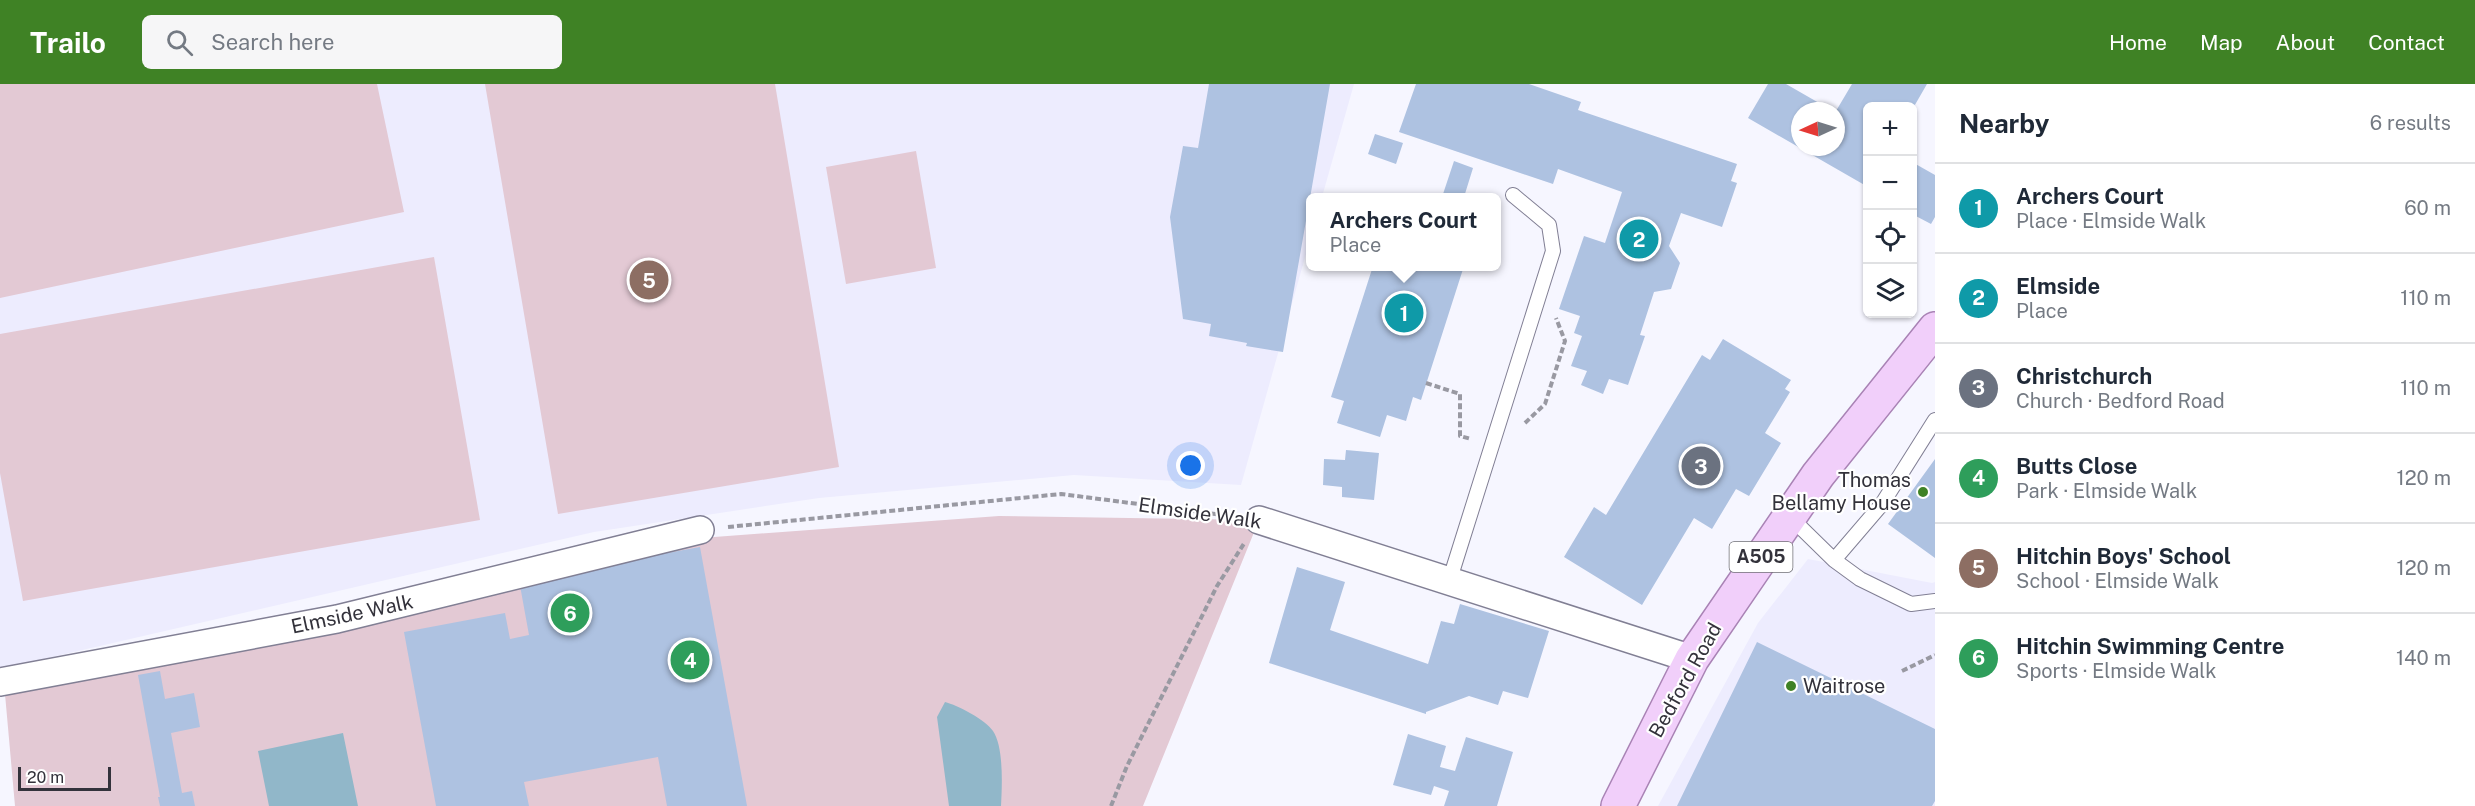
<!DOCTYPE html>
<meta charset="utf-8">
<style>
body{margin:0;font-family:"Public Sans",sans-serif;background:#f6f6f7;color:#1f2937}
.controls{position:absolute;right:18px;top:18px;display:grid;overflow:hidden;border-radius:9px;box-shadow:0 2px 4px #0004}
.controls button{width:54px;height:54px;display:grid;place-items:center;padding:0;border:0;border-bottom:2px solid #e0e1e3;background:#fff;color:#1f2937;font:30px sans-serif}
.compass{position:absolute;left:1791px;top:18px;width:54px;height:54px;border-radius:50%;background:#fff;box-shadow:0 2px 4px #0004;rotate:266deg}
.scale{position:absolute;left:18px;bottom:15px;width:93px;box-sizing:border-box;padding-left:6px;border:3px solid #33323b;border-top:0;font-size:16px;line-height:21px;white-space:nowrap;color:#33323b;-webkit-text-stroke:4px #fff;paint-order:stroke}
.you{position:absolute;left:1191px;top:382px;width:21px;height:21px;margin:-15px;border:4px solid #fff;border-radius:50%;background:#1a73e8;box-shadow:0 0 0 9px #1a73e833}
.badge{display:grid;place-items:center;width:39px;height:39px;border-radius:50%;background:#3f8225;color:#fff;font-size:20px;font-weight:700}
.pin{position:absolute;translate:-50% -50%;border:3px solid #fff;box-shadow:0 2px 6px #0006}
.popup{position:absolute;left:1306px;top:109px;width:195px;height:78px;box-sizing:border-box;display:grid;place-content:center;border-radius:9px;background:#fff;filter:drop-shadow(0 2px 4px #0005);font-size:20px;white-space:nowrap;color:#747a83}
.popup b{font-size:22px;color:#1f2937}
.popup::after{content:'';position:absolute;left:50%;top:100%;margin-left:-12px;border:12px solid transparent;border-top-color:#fff}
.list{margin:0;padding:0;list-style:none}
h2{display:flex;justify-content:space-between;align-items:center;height:78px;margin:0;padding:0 24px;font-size:26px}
h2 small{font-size:20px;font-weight:400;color:#747a83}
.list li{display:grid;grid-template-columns:39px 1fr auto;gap:18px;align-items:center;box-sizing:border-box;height:90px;padding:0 24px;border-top:2px solid #e0e1e3}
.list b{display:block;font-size:22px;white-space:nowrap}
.list p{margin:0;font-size:20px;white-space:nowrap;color:#747a83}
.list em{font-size:20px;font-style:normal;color:#747a83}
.icon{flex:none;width:33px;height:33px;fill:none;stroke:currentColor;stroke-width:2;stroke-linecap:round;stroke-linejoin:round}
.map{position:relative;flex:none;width:1935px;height:722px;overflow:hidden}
header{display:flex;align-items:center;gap:36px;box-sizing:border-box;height:84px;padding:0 30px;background:#3f8225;color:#fff}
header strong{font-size:28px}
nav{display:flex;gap:33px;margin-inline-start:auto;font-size:21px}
.search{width:420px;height:54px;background:#f6f6f7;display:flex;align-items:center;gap:15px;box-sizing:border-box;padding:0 21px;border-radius:9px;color:#747a83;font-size:22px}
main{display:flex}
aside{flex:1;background:#fff}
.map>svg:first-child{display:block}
</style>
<header>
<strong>Trailo</strong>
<div class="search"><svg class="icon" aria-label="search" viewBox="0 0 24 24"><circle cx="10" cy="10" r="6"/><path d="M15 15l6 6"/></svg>Search here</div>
<nav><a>Home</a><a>Map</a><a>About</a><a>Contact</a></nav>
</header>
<main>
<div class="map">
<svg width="1935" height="722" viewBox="0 0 1935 722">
<rect width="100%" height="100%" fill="#f6f6ff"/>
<path fill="#edecfe" d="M0 0H1354L1322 113H1311V152L1241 401 1074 391 819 414 594 448 0 585Z
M1808 475 1932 499 1935 498V722H1658L1758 539Z"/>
<path fill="#e3c9d4" d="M0 0H377L404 128 0 214Z
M485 0H775L839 383 558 430Z
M916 67 936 184 846 200 826 83Z
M434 173 480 436 23 517 0 389V250Z
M999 432 1259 436 1143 722H15L5 610 701 454Z"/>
<path fill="#91b7c9" d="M945 618C957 621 986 636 993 647 1004 663 1002 703 1001 722H949L937 633Z
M343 649 358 722H269L258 667Z"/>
<path fill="#aec2e1" d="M1209 0H1330L1283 268 1246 262 1247 259 1209 252 1211 240 1183 235 1170 133 1183 62 1198 64Z
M1416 0H1529L1581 18 1578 26 1737 80 1731 97 1737 99 1722 143 1681 129 1669 162 1680 179 1671 205 1654 208 1640 251 1645 252 1628 301 1609 295 1603 310 1581 301 1587 287 1571 282 1582 252 1574 249 1580 232 1559 225 1584 152 1605 159 1622 108 1558 85 1553 100 1399 48Z
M1768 0H1786L1833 27H1800V63H1836V27L1852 0H1927L1912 26V22H1868V103L1748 34Z
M1375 50 1403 59 1396 80 1368 70Z
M1454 77 1473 84 1464 113H1442Z
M1912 78 1935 91V133L1931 140 1912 130Z
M1373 182H1464L1421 316 1413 313 1406 337 1387 331 1380 353 1337 339 1344 317 1331 313Z
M1723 255 1791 296 1785 305 1790 308 1765 349 1781 359 1749 412 1736 405 1712 445 1694 434 1642 521 1564 473 1594 423 1606 431 1702 271 1710 276Z
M1346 366 1379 369 1374 416 1342 413V403L1323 401 1324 375 1345 376Z
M1935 375V474L1888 440Z
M700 463 747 722H667L658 673 524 698 529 722H436L404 548 505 529 510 555 529 551 519 496Z
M1297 483 1345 498 1330 546 1428 580 1441 537 1454 540 1460 520 1549 547 1528 614 1503 607 1498 621 1469 612 1426 628V630L1269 579Z
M1757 558 1935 645V717L1932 722H1677Z
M160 587 165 615 194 609 200 643 171 649 182 709 192 707 195 722H160L158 713H160L138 591Z
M1408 650 1446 662 1440 683 1455 687 1466 653 1513 668 1497 722H1444L1449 707 1434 702 1431 711 1393 701Z"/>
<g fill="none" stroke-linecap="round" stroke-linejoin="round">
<defs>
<path id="lane" d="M1789 432 1834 476 1860 495 1911 520 1935 517
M1834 476 1882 420 1935 336
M1449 498 1553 167 1549 141 1513 111"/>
<path id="street" d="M1259 436 1692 575
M0 598 337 535 700 446"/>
<path id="primary" d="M1618 722 1692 575 1818 391 1935 245"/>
</defs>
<use href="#lane" stroke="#817f94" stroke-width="16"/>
<use href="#street" stroke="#817f94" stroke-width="30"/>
<use href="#primary" stroke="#a983b5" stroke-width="36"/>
<path stroke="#9999a2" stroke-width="4" stroke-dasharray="6 3" stroke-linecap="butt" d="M1426 299 1460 310V352L1471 355
M1525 339 1545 320 1565 257 1556 234
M728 443 1061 410 1231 432
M1902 587 1935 571
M1111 722 1127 682 1217 502 1245 458"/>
<use href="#lane" stroke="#fff" stroke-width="14"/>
<use href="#street" stroke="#fff" stroke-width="27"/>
<use href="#primary" stroke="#f1cffa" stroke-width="33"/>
</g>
<g fill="#3f8225" stroke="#fff" stroke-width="2">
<circle cx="1923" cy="408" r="6"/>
<circle cx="1791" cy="602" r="6"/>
</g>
<g text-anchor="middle" stroke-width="4.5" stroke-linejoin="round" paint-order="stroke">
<rect fill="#fff" stroke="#707076" stroke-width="1.5" x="1729.5" y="458" width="63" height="30" rx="4.5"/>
<g font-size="18" font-weight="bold" fill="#33323b">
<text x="1761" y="479">A505</text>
</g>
<g font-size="20" fill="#33323b" stroke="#fff" text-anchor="end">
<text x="1911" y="403">Thomas<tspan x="1911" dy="23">Bellamy House</tspan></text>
<text x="1803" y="609" text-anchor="start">Waitrose</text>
</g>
<g font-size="20" fill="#33323b" stroke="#fff">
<text transform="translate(1200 429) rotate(8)" y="7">Elmside Walk</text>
<text transform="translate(352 530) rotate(-12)" y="7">Elmside Walk</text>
<text transform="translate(1685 596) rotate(-61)" y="7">Bedford Road</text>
</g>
</g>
</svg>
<div class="controls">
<button>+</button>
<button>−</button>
<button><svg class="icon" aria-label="locate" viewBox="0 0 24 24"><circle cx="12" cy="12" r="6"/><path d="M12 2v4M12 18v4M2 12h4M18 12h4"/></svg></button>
<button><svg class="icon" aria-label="layers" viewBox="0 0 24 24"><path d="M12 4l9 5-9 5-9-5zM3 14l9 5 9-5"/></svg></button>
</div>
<svg class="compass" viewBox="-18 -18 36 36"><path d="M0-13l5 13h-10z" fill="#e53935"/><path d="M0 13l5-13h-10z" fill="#747a83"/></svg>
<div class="scale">20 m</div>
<div class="you"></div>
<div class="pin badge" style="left:1404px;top:229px;background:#0f9aa8">1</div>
<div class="popup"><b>Archers Court</b>Place</div>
<div class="pin badge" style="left:1639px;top:155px;background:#0f9aa8">2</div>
<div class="pin badge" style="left:1701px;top:382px;background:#6b7280">3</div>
<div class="pin badge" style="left:690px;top:576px;background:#2e9e5b">4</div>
<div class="pin badge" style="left:649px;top:196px;background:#8d6e63">5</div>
<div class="pin badge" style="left:570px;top:529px;background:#2e9e5b">6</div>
</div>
<aside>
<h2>Nearby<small>6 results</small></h2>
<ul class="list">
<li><span class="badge" style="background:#0f9aa8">1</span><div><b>Archers Court</b><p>Place · Elmside Walk</p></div><em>60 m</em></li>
<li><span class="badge" style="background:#0f9aa8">2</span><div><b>Elmside</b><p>Place</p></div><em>110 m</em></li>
<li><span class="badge" style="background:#6b7280">3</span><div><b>Christchurch</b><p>Church · Bedford Road</p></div><em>110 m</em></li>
<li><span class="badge" style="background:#2e9e5b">4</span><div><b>Butts Close</b><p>Park · Elmside Walk</p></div><em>120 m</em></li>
<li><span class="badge" style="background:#8d6e63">5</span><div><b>Hitchin Boys' School</b><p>School · Elmside Walk</p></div><em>120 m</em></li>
<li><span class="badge" style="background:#2e9e5b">6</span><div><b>Hitchin Swimming Centre</b><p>Sports · Elmside Walk</p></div><em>140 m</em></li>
</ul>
</aside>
</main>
